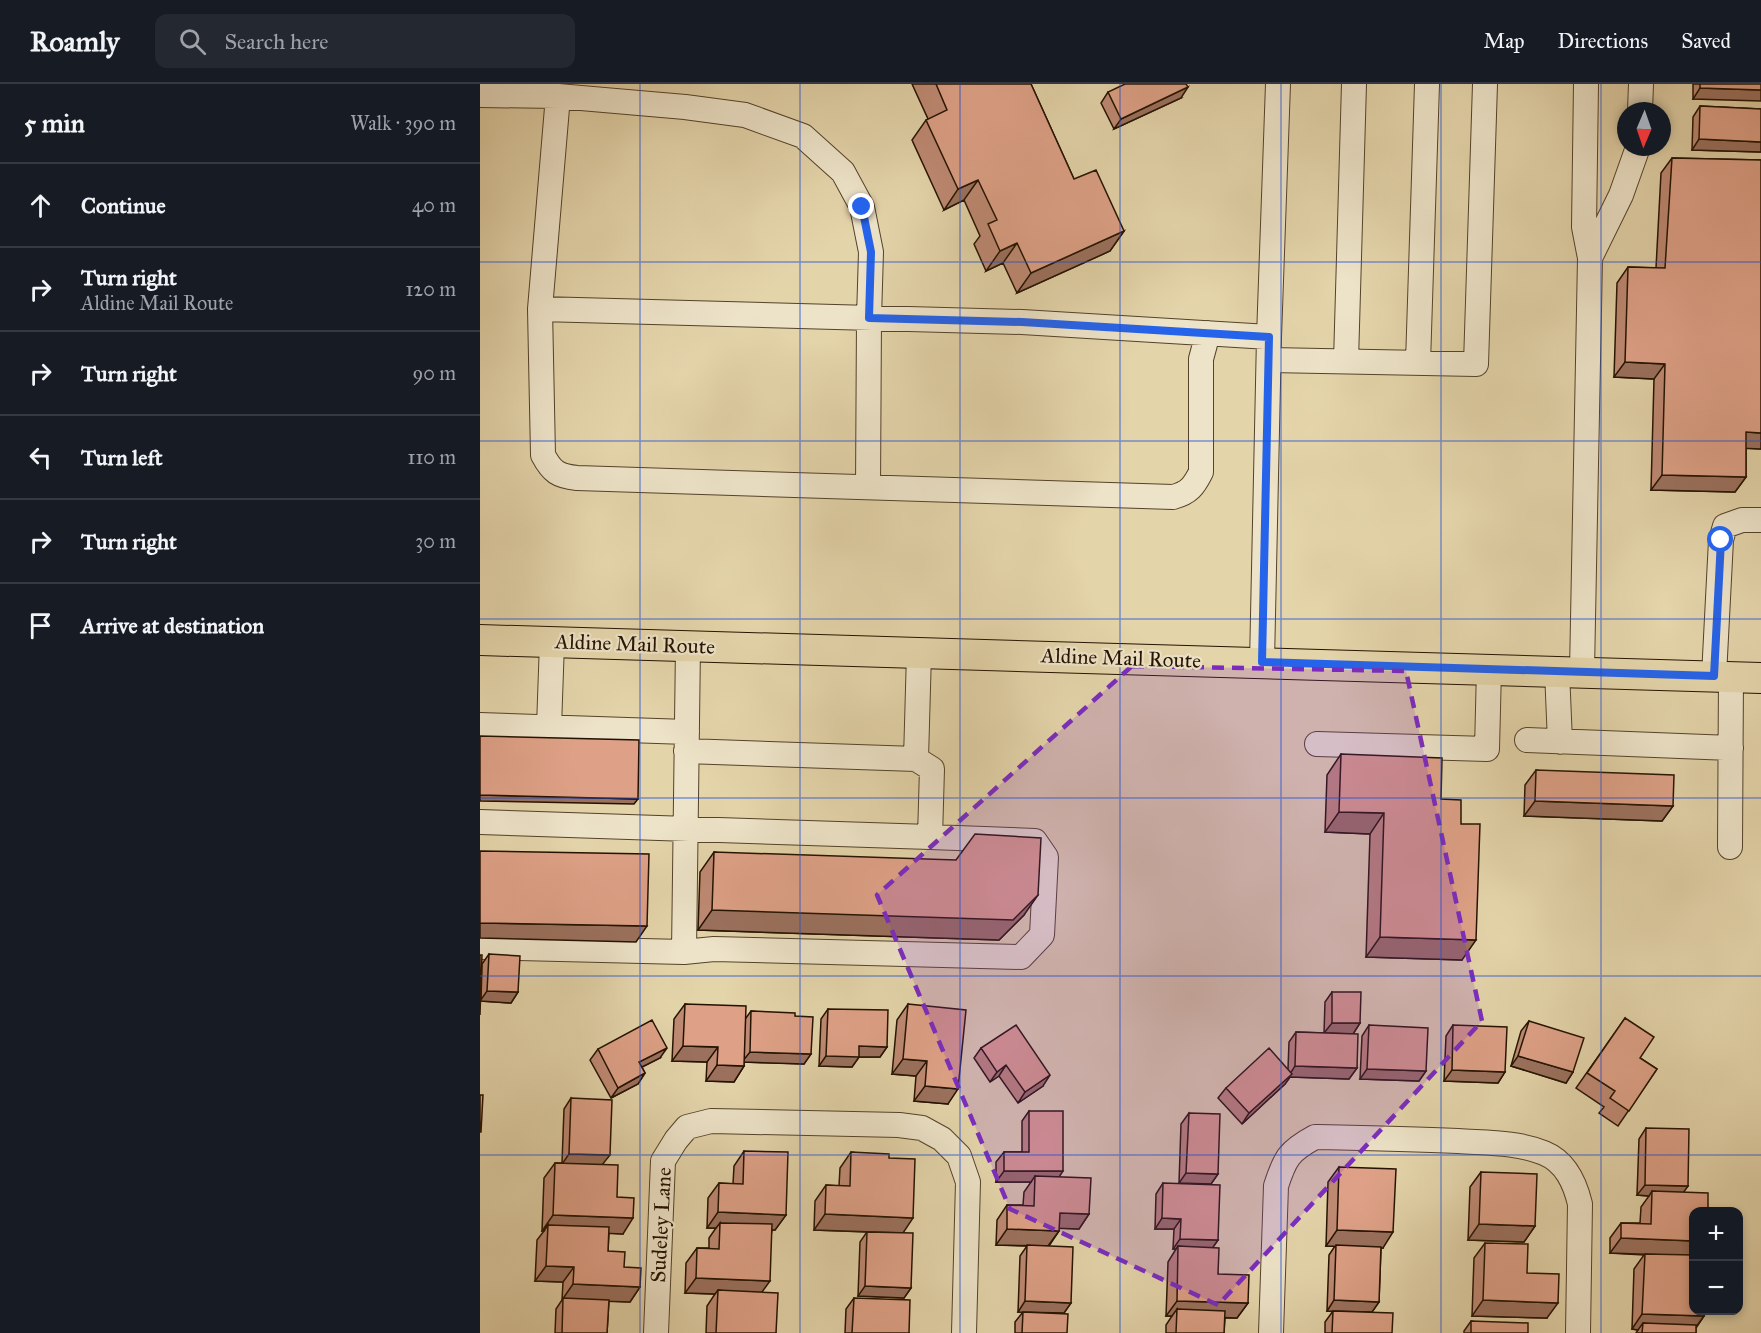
<!DOCTYPE html>
<meta charset="utf-8">
<style>
body{margin:0;font-family:"IM FELL Great Primer",serif;background:#242831;color:#f1f3f6}
.controls{position:absolute;right:18px;bottom:18px;display:grid;overflow:hidden;border-radius:12px;box-shadow:0 3px 9px #0003}
.controls button{width:54px;height:54px;display:grid;place-items:center;padding:0;border:0;border-bottom:2px solid #363941;background:#171b24;color:#f1f3f6;font:30px sans-serif}
.compass{position:absolute;left:1137px;top:18px;width:54px;height:54px;border-radius:50%;background:#171b24;box-shadow:0 3px 9px #0003;rotate:182deg}
.stop{position:absolute;width:18px;height:18px;margin:-14px;border:4px solid #2563eb;border-radius:50%;background:#fff}
.stop.end{background:#2563eb;border-color:#fff;box-shadow:0 2px 6px #0008}
.list{margin:0;padding:0;list-style:none}
h2{display:flex;justify-content:space-between;align-items:center;height:78px;margin:0;padding:0 24px;font-size:26px}
h2 small{font-size:20px;font-weight:400;color:#9ea1a6}
.list li{display:grid;grid-template-columns:39px 1fr auto;gap:18px;align-items:center;box-sizing:border-box;height:84px;padding:0 24px;border-top:2px solid #363941}
.list b{display:block;font-size:22px;white-space:nowrap}
.list p{margin:0;font-size:20px;white-space:nowrap;color:#9ea1a6}
.list em{font-size:20px;font-style:normal;color:#9ea1a6}
.icon{flex:none;width:33px;height:33px;fill:none;stroke:currentColor;stroke-width:2;stroke-linecap:round;stroke-linejoin:round}
.map{position:relative;flex:none;width:1281px;height:1249px;overflow:hidden}
header{display:flex;align-items:center;gap:36px;box-sizing:border-box;height:84px;padding:0 30px;background:#171b24;border-bottom:2px solid #363941}
header strong{font-size:28px}
nav{display:flex;gap:33px;margin-inline-start:auto;font-size:21px}
.search{width:420px;height:54px;background:#242831;display:flex;align-items:center;gap:15px;box-sizing:border-box;padding:0 21px;border-radius:12px;color:#9ea1a6;font-size:22px}
main{display:flex}
aside{flex:1;background:#171b24}
.map>svg:first-child{display:block}
</style>
<header>
<strong>Roamly</strong>
<div class="search"><svg class="icon" aria-label="search" viewBox="0 0 24 24"><circle cx="10" cy="10" r="6"/><path d="M15 15l6 6"/></svg>Search here</div>
<nav><a>Map</a><a>Directions</a><a>Saved</a></nav>
</header>
<main>
<aside>
<h2>5 min<small>Walk · 390 m</small></h2>
<ul class="list">
<li><svg class="icon" aria-label="ahead" viewBox="0 0 24 24"><path d="M12 20V5M6 11l6-6 6 6"/></svg><div><b>Continue</b></div><em>40 m</em></li>
<li><svg class="icon" aria-label="right" viewBox="0 0 24 24"><path d="M7 20v-9h11M14 6l5 5-5 5"/></svg><div><b>Turn right</b><p>Aldine Mail Route</p></div><em>120 m</em></li>
<li><svg class="icon" aria-label="right" viewBox="0 0 24 24"><path d="M7 20v-9h11M14 6l5 5-5 5"/></svg><div><b>Turn right</b></div><em>90 m</em></li>
<li><svg class="icon" aria-label="left" viewBox="0 0 24 24"><path d="M17 20v-9H6M10 6l-5 5 5 5"/></svg><div><b>Turn left</b></div><em>110 m</em></li>
<li><svg class="icon" aria-label="right" viewBox="0 0 24 24"><path d="M7 20v-9h11M14 6l5 5-5 5"/></svg><div><b>Turn right</b></div><em>30 m</em></li>
<li><svg class="icon" aria-label="arrive" viewBox="0 0 24 24"><path d="M6 21V4h12l-3 4 3 4H6"/></svg><div><b>Arrive at destination</b></div></li>
</ul>
</aside>
<div class="map">
<svg width="1281" height="1249" viewBox="0 0 1281 1249">
<rect width="100%" height="100%" fill="#e4d4aa"/>
<filter id="stains"><feTurbulence type="fractalNoise" baseFrequency=".00333" numOctaves="4"/><feColorMatrix values="0 0 0 0 .2 0 0 0 0 .09 0 0 0 0 .02 0 0 0 .5 -.17"/></filter>
<radialGradient id="worn" r=".72"><stop offset=".6" stop-color="#630" stop-opacity="0"/><stop offset="1" stop-color="#630" stop-opacity=".3"/></radialGradient>
<g fill="none" stroke-linecap="round" stroke-linejoin="round">
<defs>
<path id="minor" d="M1106 0 1104 143 1110 174 1141 111 1158 63
M0 11 78 12 60 225 542 238 789 253 782 578
M78 12 205 23 265 31 323 52 363 88 382 123 391 168 389 234 388 403
M1160 27 1161 0
M60 225 63 371C72 388 78 392 97 394L693 413C709 409 714 402 721 388V275L728 249
M789 253 798 0
M789 276 996 280 1005 0
M866 277 874 0
M938 279 947 0
M1077 587 1080 658
M1102 587 1110 174
M1234 592 1241 456 1245 442 1262 436H1281
M0 641 207 648
M69 643 72 558
M1047 656 1251 664
M837 660 1007 665 1009 585
M206 667 436 675
M0 738 450 753 452 685 436 675 439 569
M1250 763 1251 593
M0 863 204 868 234 865 541 873 562 851 566 773 555 757 450 753
M204 868 208 562
M176 1249 183 1077 196 1056 207 1043 231 1037 419 1041 442 1044 462 1055 479 1072 488 1098 484 1249
M791 1249 796 1102C805 1074 809 1067 835 1053 882 1054 930 1055 978 1057 1007 1059 1037 1058 1064 1069 1086 1078 1095 1099 1100 1120L1098 1249"/>
<path id="major" d="M0 556 1281 594"/>
</defs>
<use href="#minor" stroke="#54422a" stroke-width="26"/>
<use href="#major" stroke="#241200" stroke-width="32"/>
<use href="#minor" stroke="#ede3c8" stroke-width="24"/>
<use href="#major" stroke="#e4d4aa" stroke-width="30"/>
</g>
<path fill="#bf8a74" stroke="#241200" stroke-width="1.5" d="M432 0H551L594 95 644 147 630 167 537 209 523 179 506 187 494 160 500 152 484 116 464 126 432 56 446 36 448 35Z
M1213 0H1281L1213 15Z
M628 8 701 14 634 45 621 19Z
M1220 22 1281 25V68L1212 66 1213 33Z
M1192 74 1281 76V365L1266 364V393L1255 408 1171 406 1174 295 1134 293 1137 199 1148 183 1176 184 1181 89Z
M861 670 961 715 981 740 982 876 886 873 890 750 845 748 847 691Z
M1056 686 1193 722 1182 737 1044 732 1045 701Z
M234 768 544 831 519 856 218 846 220 788Z
M9 870 38 908 31 919 1 917 2 880Z
M852 908 880 939 873 950 877 984 869 995 810 993 805 1000 762 1040 738 1014 746 1004 808 985 809 958 816 948 844 949 845 918Z
M205 920 266 934 271 927 315 932 331 970 324 980 264 978V982L254 998 226 997 227 978 192 977 194 935Z
M428 920 468 1020 434 1017 436 992 412 990 417 936Z
M348 925 407 963 400 973H379L372 983 339 982 341 935Z
M1145 934 1160 974 1177 985 1138 1042 1119 1029 1124 1023 1096 1004Z
M1049 937 1093 988 1086 999 1031 982 1041 947Z
M889 941 946 987 939 997 880 995 882 952Z
M973 941 1025 988 1018 999 964 997 966 952Z
M501 964 563 1002 538 1019 519 992 510 998 494 974Z
M118 965 180 974 162 983 165 989 158 1000 131 1014 110 976Z
M91 1014 123 1080 137 1113 143 1150 129 1149 128 1167 144 1183 160 1203 150 1218 129 1217 127 1249H75L76 1225 82 1216 83 1198 55 1197 57 1156 64 1147H62L64 1094 75 1079H82L84 1025Z
M549 1027 579 1093 609 1130 599 1145 579 1144V1147L569 1162 591 1219 584 1229 538 1228 540 1172 547 1162 516 1161 517 1136 527 1121H543L544 1108 551 1098H516V1078L524 1068H542V1037Z
M709 1029 738 1090 731 1100 699 1099 701 1040Z
M1166 1044 1208 1102 1203 1108 1214 1128V1227L1224 1232 1216 1244V1249H1156L1158 1246 1152 1245 1154 1185 1164 1171 1130 1169V1154L1141 1139H1160L1161 1123 1169 1112 1157 1111 1159 1055Z
M264 1067 306 1131 295 1146H292L282 1208 296 1249H226L227 1222 235 1210 205 1209 206 1179 217 1164H229V1154L236 1144H227L228 1114 239 1099 253 1100 254 1082Z
M371 1068 409 1074 423 1149 431 1204 424 1214 378 1212 380 1158 387 1148 334 1146 335 1117 346 1101 359 1102 360 1084Z
M859 1083 903 1164H901L899 1218 892 1228 847 1227 849 1171 855 1162H846L848 1098Z
M1001 1088 1055 1142 1044 1158 988 1156 990 1103Z
M683 1099 738 1156 733 1163 738 1190 768 1219 757 1234H745L744 1249H686V1241L692 1232H686L688 1178 696 1165H693L694 1145H675L676 1110Z
M1005 1159 1047 1189 1067 1234 992 1232 994 1174Z
M374 1214 429 1249H365L366 1225Z
M853 1227 912 1249H845V1238Z
M543 1228 587 1249H535V1238Z
M991 1237 1048 1249H984V1247Z"/>
<path fill="#9b715e" stroke="#241200" stroke-width="1.5" d="M708 3 701 14 634 45 641 35Z
M1220 4 1281 6V17L1213 15Z
M1219 55 1281 58V68L1212 66Z
M498 96 484 116 464 126 478 105Z
M644 147 630 167 537 209 551 189Z
M537 159 523 179 506 187 520 167Z
M1145 278 1185 280 1174 295 1134 293Z
M1266 348 1281 349V365L1255 364Z
M1182 391 1266 393 1255 408 1171 406Z
M0 711 158 715 154 720 0 717Z
M1055 717 1193 722 1182 737 1044 732Z
M859 728 904 729 890 750 845 748Z
M558 811 544 831 519 856 218 846 232 826Z
M0 839 167 842 156 858 0 854Z
M900 853 996 856 982 876 886 873Z
M7 907 38 908 31 919 0 917Z
M852 939H880L873 950 844 949Z
M203 962 238 963 227 978 192 977Z
M379 962 407 963 400 973H379L372 983 339 982 346 972Z
M187 964 180 974 152 988 159 978Z
M270 968 331 970 324 980 262 978Z
M1038 972 1093 988 1086 999 1031 982Z
M423 975 447 977 436 992 412 990Z
M237 981 264 982 254 998 226 997Z
M526 981 519 992 510 998 517 988Z
M815 982 877 984 869 995 810 993 805 1000 762 1040 769 1029 808 993Z
M887 985 946 987 939 997 880 995Z
M972 986 1025 988 1018 999 964 997Z
M165 989 158 1000 131 1014 138 1004Z
M570 991 563 1002 538 1019 545 1008Z
M445 1002 478 1005 468 1020 434 1017Z
M89 1070 130 1071 122 1081 82 1080Z
M524 1087H583L576 1098 555 1092 551 1098H516Z
M706 1089 738 1090 731 1100 699 1099Z
M1165 1101 1208 1102 1201 1112 1172 1107 1169 1112 1157 1111Z
M238 1128 306 1131 295 1146 240 1144V1139L236 1144H227Z
M580 1129 609 1130 599 1145 569 1144Z
M345 1130 433 1134 423 1149 334 1146Z
M73 1131 153 1134 143 1150 68 1147V1141L64 1147H62Z
M682 1134 701 1135 694 1145H675Z
M999 1140 1055 1142 1044 1158 988 1156Z
M527 1145 579 1147 568 1162 516 1161Z
M857 1146 913 1148 903 1164 846 1162Z
M1141 1154 1214 1157V1172L1130 1169Z
M700 1155 738 1156 731 1166 698 1162 696 1165H693Z
M66 1182 94 1183 83 1198 55 1197Z
M216 1194 290 1197 279 1212 238 1206 235 1210 205 1209Z
M93 1200 160 1203 150 1218 83 1216V1214L82 1216Z
M385 1202 431 1204 424 1214 378 1212Z
M854 1216 899 1218 892 1228 847 1227Z
M1003 1216 1078 1219 1067 1234 992 1232Z
M545 1217 591 1219 584 1229 538 1228Z
M697 1217 768 1219 757 1234 697 1232V1225L692 1232H686Z
M1162 1230 1224 1232 1213 1247 1163 1239 1158 1246 1152 1245Z"/>
<path fill="#dea187" stroke="#241200" stroke-width="1.5" d="M456 0H551L594 95 616 86 644 147 551 189 537 159 520 167 508 140 517 136 498 96 478 105 446 36 467 26Z
M645 0H706L708 3 641 35 628 8Z
M1220 0H1281V6L1220 4Z
M1220 22 1281 25V58L1219 55Z
M1192 74 1281 76V349L1266 348V393L1182 391 1185 280 1145 278 1148 183 1185 184Z
M0 652 159 656 158 715 0 711Z
M861 670 962 674 961 715 981 716V740H1000L996 856 900 853 904 729 859 728Z
M1056 686 1194 691 1193 722 1055 717Z
M495 750 561 754 558 811 533 836 232 826 234 768 476 776Z
M0 767 169 770 167 842 0 839Z
M9 870 40 872 38 908 7 907Z
M0 871H2L0 931Z
M852 908H881L880 939H852Z
M205 920 266 922 264 982 237 981 238 963 203 962Z
M428 920 486 926 478 1005 445 1002 447 977 423 975Z
M348 925 408 926 407 963 379 962V973L346 972Z
M271 927 315 929V932L333 933 331 970 270 968Z
M1145 934 1174 953 1160 974 1177 985 1149 1027 1130 1014 1135 1007 1107 989Z
M172 936 187 964 159 978 165 989 138 1004 118 965Z
M1049 937 1104 954 1093 988 1038 972Z
M536 941 570 991 545 1008 526 981 517 988 501 964Z
M889 941 948 944 946 987 887 985Z
M973 941 1027 943 1025 988 972 986Z
M816 948 878 950 877 984 815 982Z
M789 964 812 990 769 1029 746 1004Z
M0 1011H3L1 1048H0Z
M91 1014 132 1016 130 1071 89 1070Z
M549 1027H583V1087H524V1068H549Z
M709 1029 740 1030 738 1090 706 1089Z
M1166 1044 1209 1045 1208 1102 1165 1101Z
M264 1067 308 1068 306 1131 238 1128 239 1099 263 1100Z
M371 1068 409 1070V1074L435 1075 433 1134 345 1130 346 1101 370 1102Z
M75 1079 138 1081 137 1113 154 1114 153 1134 73 1131Z
M859 1083 916 1085 913 1148 857 1146Z
M1001 1088 1057 1090 1055 1142 999 1140Z
M555 1092 611 1094 609 1130 580 1129 579 1147 527 1145V1121L554 1122Z
M683 1099 740 1101 738 1156 700 1155 701 1135 682 1134Z
M1172 1107 1228 1109V1128H1214V1157L1141 1154V1139L1171 1140Z
M240 1139 292 1140 290 1197 216 1194 217 1164 239 1165Z
M68 1141 129 1143 128 1167 145 1168 144 1183 161 1184 160 1203 93 1200 94 1183 66 1182Z
M387 1148 433 1149 431 1204 385 1202Z
M1005 1159 1048 1160 1047 1189 1079 1190 1078 1219 1003 1216Z
M547 1161 593 1163 591 1219 545 1217Z
M856 1161 901 1163 899 1218 854 1216Z
M698 1162 739 1164 738 1190 769 1191 768 1219 697 1217Z
M1165 1170 1214 1171V1227H1224V1232L1162 1230Z
M238 1206 298 1209 296 1249H236Z
M83 1214 129 1216 127 1249H82Z
M374 1214 430 1216 429 1249H372Z
M697 1225 745 1227 744 1249H696Z
M853 1227 913 1229 912 1249H852Z
M543 1228 588 1230 587 1249H542Z
M991 1237 1048 1239V1249H991Z
M1163 1239 1216 1241V1249H1162Z"/>
<g fill="none" stroke-linecap="round" stroke-linejoin="round">
<path stroke="#2563eb" stroke-width="8" d="M382 123 391 168 389 234 542 238 789 253 782 578 1234 592 1241 456"/>
</g>
<path fill="#7b2cbf" fill-opacity="0.2" stroke="#7b2cbf" stroke-width="4.5" stroke-dasharray="12 8" stroke-linejoin="round" d="M652 582 926 587 1002 937 738 1221 530 1125 397 811Z"/>
<path fill="none" stroke="#1d4ed8" stroke-width="1.5" stroke-opacity="0.55" d="M160 0V1249M320 0V1249M480 0V1249M640 0V1249M801 0V1249M961 0V1249M1121 0V1249M0 178H1281M0 357H1281M0 535H1281M0 714H1281M0 892H1281M0 1071H1281"/>
<g text-anchor="middle" stroke-width="4.5" stroke-linejoin="round" paint-order="stroke">
<g font-size="21" fill="#241200" stroke="#ede3c8">
<text transform="translate(155 560) rotate(2)" y="7">Aldine Mail Route</text>
<text transform="translate(641 574) rotate(2)" y="7">Aldine Mail Route</text>
<text transform="translate(181 1141) rotate(-87)" y="7">Sudeley Lane</text>
</g>
</g>
<rect width="100%" height="100%" filter="url(#stains)"/>
<rect width="100%" height="100%" fill="url(#worn)"/>
</svg>
<div class="controls">
<button>+</button>
<button>−</button>
</div>
<svg class="compass" viewBox="-18 -18 36 36"><path d="M0-13l5 13h-10z" fill="#e53935"/><path d="M0 13l5-13h-10z" fill="#9ea1a6"/></svg>
<div class="stop" style="left:1241px;top:456px"></div>
<div class="stop end" style="left:382px;top:123px"></div>
</div>
</main>
